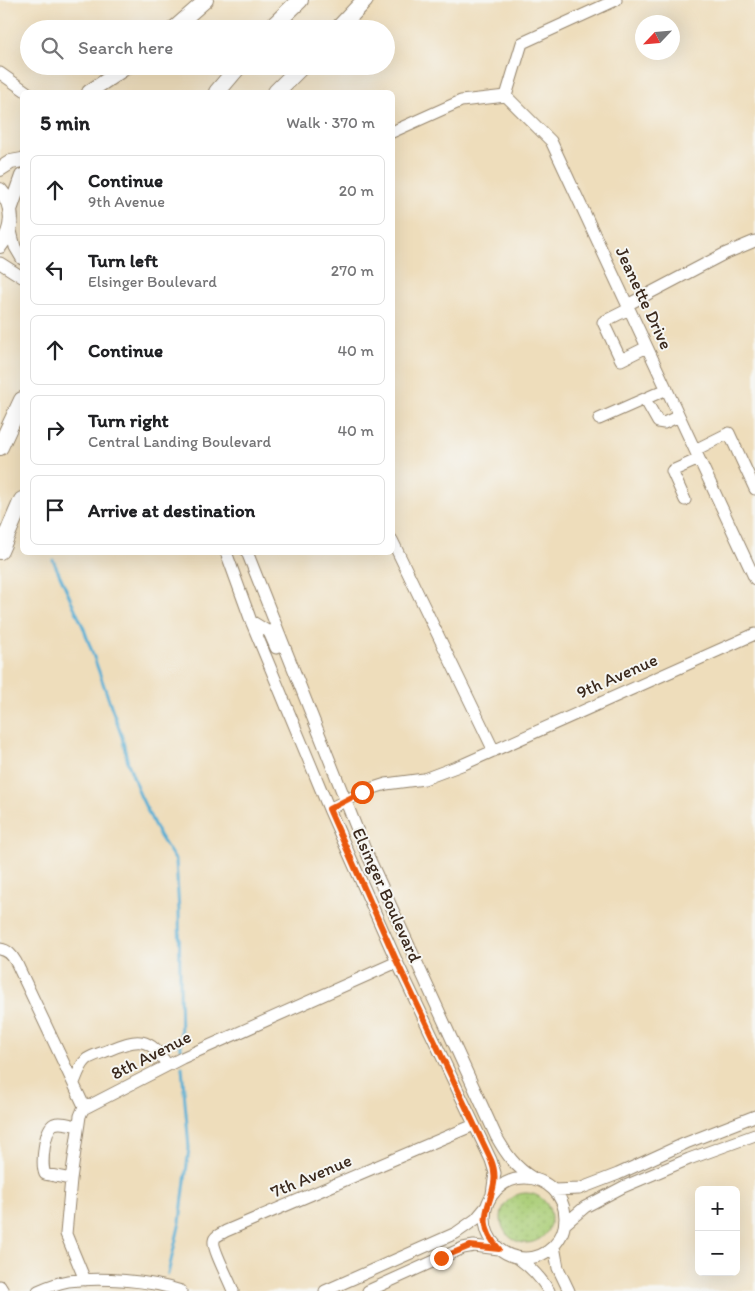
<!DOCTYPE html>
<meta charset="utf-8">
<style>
body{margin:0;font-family:Itim,sans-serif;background:#f2f2f2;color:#202124}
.controls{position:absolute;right:15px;bottom:15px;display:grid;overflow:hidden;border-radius:8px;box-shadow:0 5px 20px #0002}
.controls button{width:45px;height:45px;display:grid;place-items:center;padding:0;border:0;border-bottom:1px solid #e0e0e0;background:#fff;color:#202124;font:25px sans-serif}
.compass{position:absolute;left:635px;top:15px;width:45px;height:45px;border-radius:50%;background:#fff;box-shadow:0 5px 20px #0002;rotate:244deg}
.stop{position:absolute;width:15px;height:15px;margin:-11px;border:4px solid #ea580c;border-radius:50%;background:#fff}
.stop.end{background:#ea580c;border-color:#fff;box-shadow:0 1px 5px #0008}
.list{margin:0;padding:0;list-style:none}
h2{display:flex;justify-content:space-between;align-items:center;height:65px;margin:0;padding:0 20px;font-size:21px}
h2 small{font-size:16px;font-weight:400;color:#757577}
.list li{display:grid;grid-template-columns:32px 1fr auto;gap:15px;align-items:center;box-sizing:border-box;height:70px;margin:0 10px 10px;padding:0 10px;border:1px solid #e0e0e0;border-radius:8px}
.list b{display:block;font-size:19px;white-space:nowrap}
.list p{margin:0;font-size:16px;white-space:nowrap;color:#757577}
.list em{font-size:16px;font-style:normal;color:#757577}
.icon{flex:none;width:28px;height:28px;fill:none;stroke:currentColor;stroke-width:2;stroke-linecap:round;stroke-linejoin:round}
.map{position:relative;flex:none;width:755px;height:1291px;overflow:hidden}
.search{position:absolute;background:#fff;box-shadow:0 5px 20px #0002;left:20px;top:20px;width:375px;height:55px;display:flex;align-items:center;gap:12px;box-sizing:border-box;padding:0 18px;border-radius:28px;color:#757577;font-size:19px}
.panel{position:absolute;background:#fff;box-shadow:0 5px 20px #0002;left:20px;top:90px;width:375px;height:465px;border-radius:8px}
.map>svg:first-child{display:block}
</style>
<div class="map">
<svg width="755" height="1291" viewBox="0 0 755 1291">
<defs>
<pattern id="grass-dots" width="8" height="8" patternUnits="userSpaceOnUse" patternTransform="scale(1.25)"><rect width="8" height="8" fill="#aace77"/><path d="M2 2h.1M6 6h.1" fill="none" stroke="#93b166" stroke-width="1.8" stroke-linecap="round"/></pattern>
</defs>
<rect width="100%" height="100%" fill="#f6f6f2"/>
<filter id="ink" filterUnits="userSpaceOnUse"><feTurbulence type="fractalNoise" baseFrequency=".02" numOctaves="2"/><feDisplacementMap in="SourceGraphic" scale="10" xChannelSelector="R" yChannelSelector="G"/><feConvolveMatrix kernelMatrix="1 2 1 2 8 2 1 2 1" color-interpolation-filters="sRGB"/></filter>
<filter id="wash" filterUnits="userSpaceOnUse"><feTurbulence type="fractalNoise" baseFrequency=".0096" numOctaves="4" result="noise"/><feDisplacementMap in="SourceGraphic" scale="20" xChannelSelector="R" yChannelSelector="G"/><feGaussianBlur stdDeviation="1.12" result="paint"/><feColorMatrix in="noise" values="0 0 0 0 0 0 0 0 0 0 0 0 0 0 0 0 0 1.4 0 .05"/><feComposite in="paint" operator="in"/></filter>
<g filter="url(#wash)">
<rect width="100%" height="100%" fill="#edb"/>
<path fill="url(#grass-dots)" stroke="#727c4a" d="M501 1218a25 25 0 1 1 50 0a25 25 0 1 1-50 0Z"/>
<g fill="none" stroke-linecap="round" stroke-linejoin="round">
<path stroke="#57aed4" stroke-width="3" d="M53 560 84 629 122 737 128 763 140 795 159 835 176 861 179 911 181 1049
M168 1274 180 1222 189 1148 182 1067"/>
</g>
</g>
<g filter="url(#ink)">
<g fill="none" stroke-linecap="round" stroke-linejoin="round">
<defs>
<path id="minor" d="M616 0 522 43 506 96 551 141 755 579
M0 73 27 92
M392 132 461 101 506 96
M10 227 15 247 22 259
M0 263 22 277
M627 305 724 254 755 241
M629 309 603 322 621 360 647 347
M645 399 658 422 664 423 679 416
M599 419 667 389
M695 450 729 433 755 489
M685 500 672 471 699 459
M392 540 494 751
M226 552 251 621 329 809 397 962 491 1160 495 1173 492 1194
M247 552 364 847 496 1136C506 1154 516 1168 533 1178
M251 621 269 632 276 648
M329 809 367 790 386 784 424 779 464 764 755 634
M0 949C8 950 12 955 16 962L85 1108
M74 1083C77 1075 80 1065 87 1059 93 1055 102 1053 109 1050 137 1038 150 1036 167 1065
M485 1218a40 40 0 1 1 80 0a40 40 0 1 1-80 0Z
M71 1179 45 1174C41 1165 44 1129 54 1124 61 1121 71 1125 78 1126
M554 1190 579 1189 618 1174 686 1143 755 1116
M565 1224 585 1207 623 1187 689 1159 755 1135
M554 1246 558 1268 569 1291
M519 1259C532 1268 540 1277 549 1291
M85 1280 66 1234 71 1179 80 1116 83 1109 182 1058 397 962
M0 1286 3 1291
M38 1291C47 1287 57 1283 68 1281 100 1277 150 1280 181 1291
M233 1291C230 1282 212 1248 214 1241 214 1236 223 1233 226 1231L474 1125
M325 1291 456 1233 476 1219 486 1207
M368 1291 463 1248 474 1246 499 1249"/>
<path id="major" d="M173 29 206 0
M89 92 128 66
M0 169 11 162 22 160
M0 190C15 206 14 230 0 246
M10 210 22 176"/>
<path id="highway" d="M270 29 300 0
M338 29 365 0
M217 92 239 66
M276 92 302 66
M0 447 22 400
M0 551 22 500"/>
</defs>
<use href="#minor" stroke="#94846c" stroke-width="13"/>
<use href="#major" stroke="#94846c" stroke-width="16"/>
<use href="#highway" stroke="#94846c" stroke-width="18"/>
<use href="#minor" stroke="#fff" stroke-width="11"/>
<use href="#major" stroke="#fff" stroke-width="14"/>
<use href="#highway" stroke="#fff" stroke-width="16"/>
</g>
</g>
<g fill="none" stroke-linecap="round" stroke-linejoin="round" filter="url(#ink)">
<path stroke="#ea580c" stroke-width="6" d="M362 792 329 809 397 962 491 1160C506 1196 466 1213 499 1249L470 1246 441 1258"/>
</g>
<g text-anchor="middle" stroke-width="4" stroke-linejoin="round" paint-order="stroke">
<g font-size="18" fill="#3b2a1e" stroke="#f6f6f2">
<text transform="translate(644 298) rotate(65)" y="6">Jeanette Drive</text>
<text transform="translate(617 676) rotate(-24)" y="6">9th Avenue</text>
<text transform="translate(387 895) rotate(66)" y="6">Elsinger Boulevard</text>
<text transform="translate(151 1055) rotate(-27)" y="6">8th Avenue</text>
<text transform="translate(311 1176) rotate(-23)" y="6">7th Avenue</text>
</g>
</g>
</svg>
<div class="controls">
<button>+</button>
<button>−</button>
</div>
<svg class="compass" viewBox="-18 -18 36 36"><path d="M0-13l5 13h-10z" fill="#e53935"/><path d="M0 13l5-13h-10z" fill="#757577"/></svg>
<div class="stop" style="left:362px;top:792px"></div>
<div class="stop end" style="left:441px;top:1258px"></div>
<div class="search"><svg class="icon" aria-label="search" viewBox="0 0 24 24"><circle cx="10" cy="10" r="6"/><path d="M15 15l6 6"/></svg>Search here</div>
<section class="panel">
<h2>5 min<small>Walk · 370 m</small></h2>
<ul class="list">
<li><svg class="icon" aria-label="ahead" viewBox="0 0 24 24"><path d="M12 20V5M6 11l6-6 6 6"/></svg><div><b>Continue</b><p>9th Avenue</p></div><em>20 m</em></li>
<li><svg class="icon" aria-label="left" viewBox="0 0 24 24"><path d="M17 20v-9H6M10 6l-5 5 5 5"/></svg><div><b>Turn left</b><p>Elsinger Boulevard</p></div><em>270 m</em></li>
<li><svg class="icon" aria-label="ahead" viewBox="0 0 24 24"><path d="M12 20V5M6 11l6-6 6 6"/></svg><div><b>Continue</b></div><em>40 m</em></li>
<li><svg class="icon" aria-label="right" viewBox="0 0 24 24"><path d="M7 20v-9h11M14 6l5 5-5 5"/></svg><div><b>Turn right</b><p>Central Landing Boulevard</p></div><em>40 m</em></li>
<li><svg class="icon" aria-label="arrive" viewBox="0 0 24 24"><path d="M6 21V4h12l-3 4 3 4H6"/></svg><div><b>Arrive at destination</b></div></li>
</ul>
</section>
</div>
